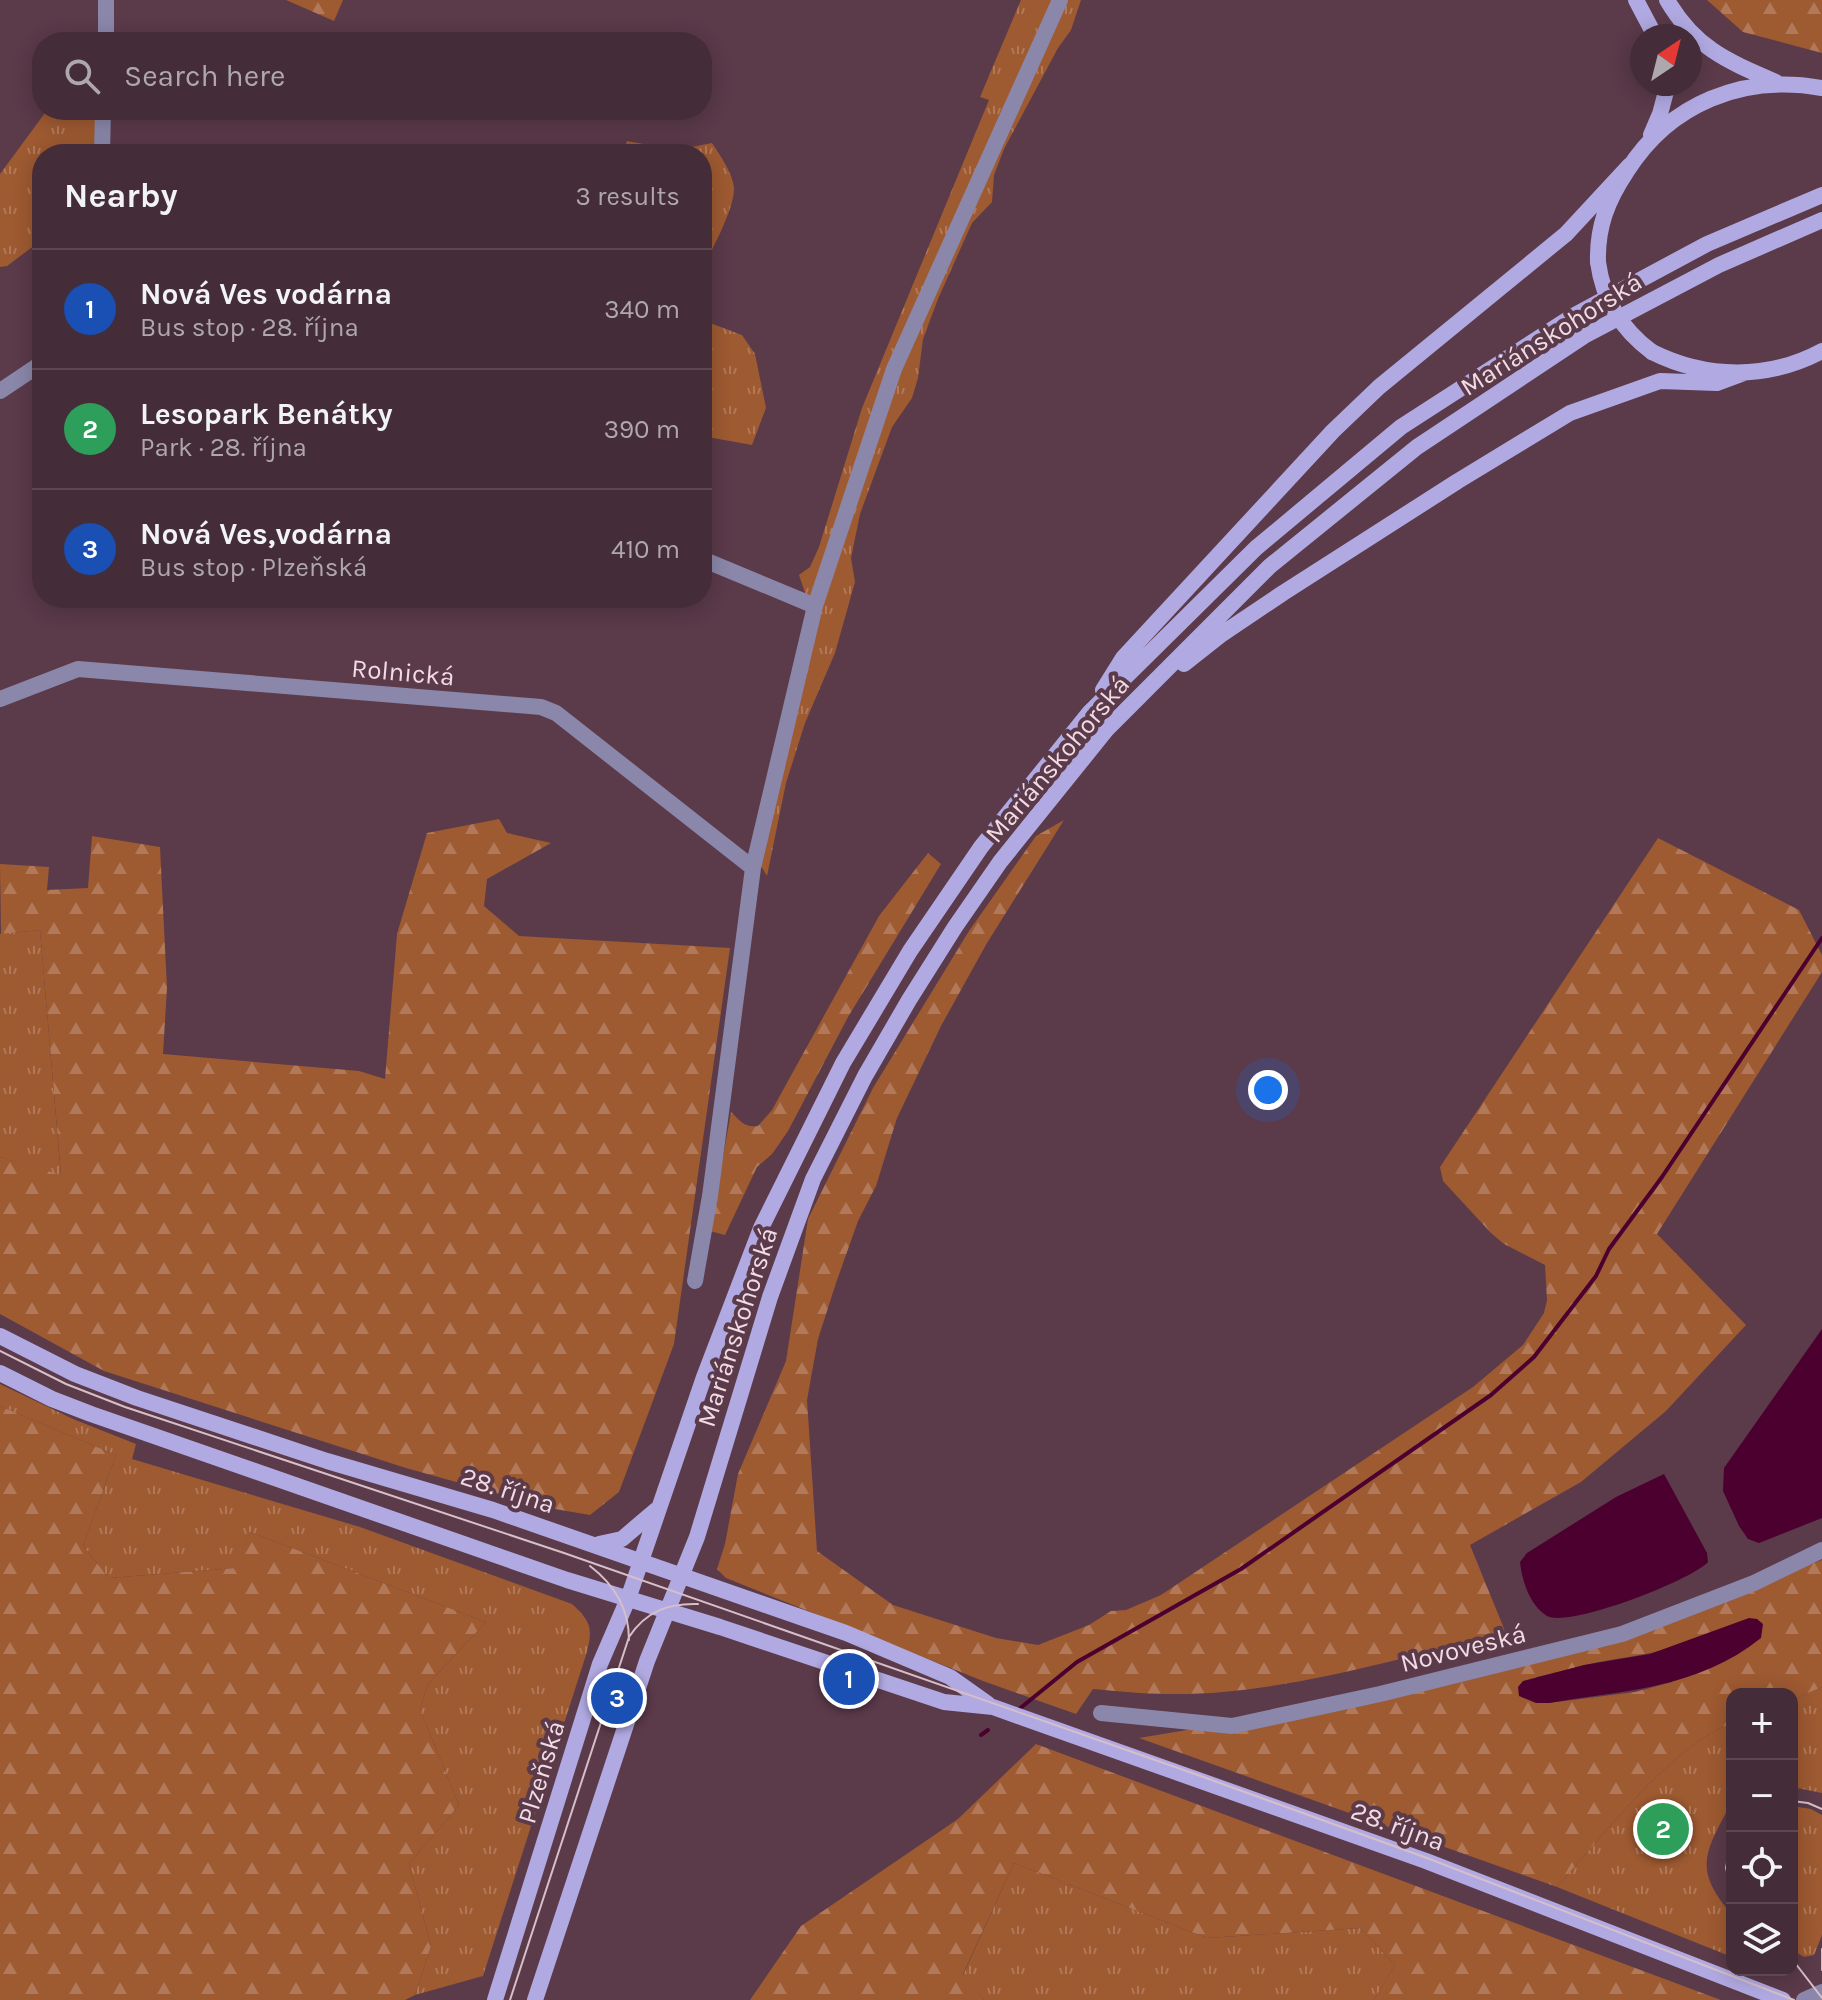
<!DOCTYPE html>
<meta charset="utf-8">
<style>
body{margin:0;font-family:Karla,sans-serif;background:#4b3440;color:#f1f3f6}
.controls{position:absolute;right:24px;bottom:24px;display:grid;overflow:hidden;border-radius:16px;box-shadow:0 4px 20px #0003}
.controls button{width:72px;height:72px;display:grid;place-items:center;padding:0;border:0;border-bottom:2px solid #5c4853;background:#442c38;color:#f1f3f6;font:40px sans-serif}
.compass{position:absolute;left:1630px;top:24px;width:72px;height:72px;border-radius:50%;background:#442c38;box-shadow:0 4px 20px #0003;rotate:35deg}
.you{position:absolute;left:1268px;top:1090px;width:28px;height:28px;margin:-20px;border:6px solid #fff;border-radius:50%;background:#1a73e8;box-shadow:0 0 0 12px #1a73e833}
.badge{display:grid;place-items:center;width:52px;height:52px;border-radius:50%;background:#d6ab8b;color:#fff;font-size:26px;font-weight:700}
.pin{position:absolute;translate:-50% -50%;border:4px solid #fff;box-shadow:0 2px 8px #0006}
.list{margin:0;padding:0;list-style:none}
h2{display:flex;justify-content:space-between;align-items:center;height:104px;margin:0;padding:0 32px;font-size:34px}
h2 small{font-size:26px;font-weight:400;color:#afa7ae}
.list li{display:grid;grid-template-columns:52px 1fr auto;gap:24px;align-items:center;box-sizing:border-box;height:120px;padding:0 32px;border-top:2px solid #5c4853}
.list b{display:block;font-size:30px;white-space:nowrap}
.list p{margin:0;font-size:26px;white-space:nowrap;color:#afa7ae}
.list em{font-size:26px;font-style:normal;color:#afa7ae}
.icon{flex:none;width:44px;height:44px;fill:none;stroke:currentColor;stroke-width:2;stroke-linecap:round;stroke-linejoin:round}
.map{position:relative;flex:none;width:1822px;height:2000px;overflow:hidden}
.search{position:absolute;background:#442c38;box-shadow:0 4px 20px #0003;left:32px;top:32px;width:680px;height:88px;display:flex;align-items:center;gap:20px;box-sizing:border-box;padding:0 28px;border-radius:32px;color:#afa7ae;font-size:30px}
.panel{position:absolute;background:#442c38;box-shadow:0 4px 20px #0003;left:32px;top:144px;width:680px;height:464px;border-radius:32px}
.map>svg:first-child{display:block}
</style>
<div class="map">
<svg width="1822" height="2000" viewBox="0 0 1822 2000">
<defs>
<pattern id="grass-tufts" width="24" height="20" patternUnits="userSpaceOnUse" patternTransform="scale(2)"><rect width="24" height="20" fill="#9e5a31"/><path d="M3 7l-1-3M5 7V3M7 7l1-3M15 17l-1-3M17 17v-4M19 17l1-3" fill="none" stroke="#b17959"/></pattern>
<pattern id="forest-firs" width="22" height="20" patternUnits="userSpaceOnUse" patternTransform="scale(2)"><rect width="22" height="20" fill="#9e5a31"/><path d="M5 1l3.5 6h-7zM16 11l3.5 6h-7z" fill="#b17959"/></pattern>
</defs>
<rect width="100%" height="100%" fill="#5b3a4a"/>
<path fill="url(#grass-tufts)" d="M1021 0H1081L1071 30 1058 48 1004 149 994 175 992 202 972 223 938 299 923 339 918 378 912 398 892 427 860 514 851 558 855 582 835 653 805 723 786 783 767 876 756 858 813 616 799 575 810 567 819 547 862 408 989 100 980 97Z
M45 113 96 119 95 154H42V223L36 224 35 245 7 266 0 267V174Z
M627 141 676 150 712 143C720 155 733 174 734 188 734 211 711 250 702 271V154H622Z
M702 320 742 335 755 354 766 408 752 445 702 436Z
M40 930 61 1176 0 1157V934Z
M0 1384 73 1419 136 1444 132 1459 360 1527 572 1604C592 1622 593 1630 586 1655L483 1976 415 1995 431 1946 409 1864 459 1805 420 1709 428 1684 486 1622 250 1532 236 1568 109 1578 83 1546 116 1455 0 1406Z
M1822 1687V1793L1792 1787V1700Z
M1732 1723V1808L1727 1811C1702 1857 1696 1872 1732 1915V1957L1557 1887C1602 1837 1671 1746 1732 1723Z
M1792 1806 1811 1809 1822 1815V1935L1814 1955 1804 1957 1792 1950Z
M1014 1863 1207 1938 1360 1928 1395 1965 1374 2000H984L963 1975Z"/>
<path fill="url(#forest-firs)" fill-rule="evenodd" d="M286 0H343L334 21Z
M1707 0H1822V53L1743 32Z
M499 819 507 833 551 843 487 879 484 906 519 936 730 948 674 1344 619 1492 590 1515 549 1508 406 1468 104 1371 0 1314V1157L61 1175 40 930 1 934 0 864 49 867 47 890 88 888 92 836 160 847 167 988 163 1054 359 1071 385 1079 397 934 427 833Z
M1064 820 987 943 941 1026 897 1118 876 1186 858 1221 836 1283 818 1339 807 1400 817 1551 893 1605 996 1638 1038 1645 1089 1625 1111 1611 1126 1610 1161 1595 1473 1387 1523 1345 1544 1313 1547 1300 1545 1265 1504 1244 1491 1233 1443 1181 1440 1167 1658 838 1799 910 1822 955V972L1657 1234 1746 1325 1666 1411 1581 1482 1470 1545 1505 1631C1401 1659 1275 1696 1167 1694 1142 1694 1118 1691 1093 1689L1076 1714 983 1681 726 1578 717 1569 725 1544 738 1474 786 1361 808 1219 873 1088 969 931 1036 836Z
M928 853 941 864 848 1017 788 1131 772 1154 757 1167 725 1235 710 1231 731 1112C739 1119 743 1128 758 1126L772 1110 879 916Z
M0 1406 116 1455 83 1546 109 1578 235 1568 250 1532 486 1622 428 1684 420 1709 459 1805 409 1864 431 1946 415 1995 405 2000H0Z
M1822 1560V1687L1792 1700V1694H1732V1723C1671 1746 1602 1837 1557 1887L1139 1738 1383 1697 1618 1634ZM1674 1647 1672 1682 1635 1692 1549 1703 1536 1677C1553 1674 1569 1669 1585 1665 1615 1658 1645 1656 1674 1647Z
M1036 1744 1721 2000H1374L1395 1965 1360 1928 1207 1938 1014 1863 963 1974 984 2000H750L801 1926 958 1819Z"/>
<path fill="#4c002f" d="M1822 1329V1518L1759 1543 1748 1539 1739 1526 1723 1491 1724 1468Z
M1664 1474 1707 1553 1708 1562C1690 1581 1569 1628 1547 1616 1530 1606 1522 1581 1520 1562L1527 1553 1616 1497Z
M1749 1618 1757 1619 1763 1624 1761 1638C1697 1689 1625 1690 1549 1703H1536L1519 1696 1518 1687 1523 1681 1584 1665 1650 1654Z"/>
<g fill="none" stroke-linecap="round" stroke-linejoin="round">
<path stroke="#4c002f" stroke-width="4" d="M1018 1710 1077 1662 1241 1569 1491 1395 1534 1357 1596 1276 1609 1249 1662 1177 1822 938
M981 1735 988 1730"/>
<path stroke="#8a87aa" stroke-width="16" d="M106 42V0
M102 154 103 110
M0 391 42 363
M702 559 815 606
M0 699 78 669 541 707 556 713 753 868
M695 1281 710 1196 753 868 815 606 894 369 1060 0
M1101 1713 1232 1726 1380 1694 1622 1634 1754 1583 1822 1550
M1804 2000 1822 1992"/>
<path stroke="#b1aae2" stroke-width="16" d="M1636 0 1655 36
M1667 0C1695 48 1727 61 1776 82
M1651 135 1660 114 1668 84
M1598 262C1597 227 1607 201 1627 171 1670 103 1743 74 1822 88
M1652 352C1706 379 1768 380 1822 351
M1184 664 1222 634 1283 593 1458 481 1570 413 1660 381 1717 383 1744 373
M1103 690 1123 658 1333 431 1379 387 1566 234 1630 165
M0 1336 75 1374 137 1398 327 1461 493 1510 846 1633 950 1677 988 1704
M0 1373 52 1399 91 1414 567 1580 720 1627 944 1702 993 1707 1426 1861 1783 2000
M599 1544 622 1539 656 1510
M495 2000 600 1664 628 1599 704 1377 761 1228 843 1063 910 951 981 847 1089 713 1256 548 1401 427 1573 316 1707 244 1822 195
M535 2000 647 1661 697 1537 770 1297 813 1179 865 1076 909 1000 955 927 1000 862 1107 729 1270 566 1417 447 1584 336 1719 265 1822 220"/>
<path stroke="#d6bfc9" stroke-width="2" d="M0 1351 66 1384 125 1407 564 1553 1195 1774 1427 1858 1794 2000
M590 1566C615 1585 629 1608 629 1640
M1792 1801 1808 1803 1822 1809
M1732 1837 1726 1868 1732 1891
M1822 1949V1970
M1792 1959 1822 1998
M510 2000 629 1637C646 1611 669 1603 698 1604"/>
<path stroke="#b1aae2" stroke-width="16" d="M1598 262C1603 300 1621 329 1652 352"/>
</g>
<g text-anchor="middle" stroke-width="8" stroke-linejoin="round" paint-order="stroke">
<g font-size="26" fill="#f1dce5" stroke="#5b3a4a">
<text transform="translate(1551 334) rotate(-32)" y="9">Mariánskohorská</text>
<text transform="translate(403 672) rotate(5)" y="9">Rolnická</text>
<text transform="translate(1057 759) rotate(-50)" y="9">Mariánskohorská</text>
<text transform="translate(737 1327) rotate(-72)" y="9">Mariánskohorská</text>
<text transform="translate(508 1490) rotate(18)" y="9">28. října</text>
<text transform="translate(1463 1648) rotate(-14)" y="9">Novoveská</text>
<text transform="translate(541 1772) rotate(-73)" y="9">Plzeňská</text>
<text transform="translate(1398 1826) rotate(20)" y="9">28. října</text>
</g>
</g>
</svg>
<div class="controls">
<button>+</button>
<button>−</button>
<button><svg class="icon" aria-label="locate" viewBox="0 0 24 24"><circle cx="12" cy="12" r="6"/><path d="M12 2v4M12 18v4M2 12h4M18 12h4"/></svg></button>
<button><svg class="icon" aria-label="layers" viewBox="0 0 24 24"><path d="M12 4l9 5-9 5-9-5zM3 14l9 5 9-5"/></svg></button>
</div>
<svg class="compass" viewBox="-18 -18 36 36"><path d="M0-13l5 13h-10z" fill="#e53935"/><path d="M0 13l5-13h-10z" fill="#afa7ae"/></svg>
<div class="you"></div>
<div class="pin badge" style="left:849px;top:1679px;background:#1a4fb4">1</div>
<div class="pin badge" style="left:1663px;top:1829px;background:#2e9e5b">2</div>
<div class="pin badge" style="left:617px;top:1698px;background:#1a4fb4">3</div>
<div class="search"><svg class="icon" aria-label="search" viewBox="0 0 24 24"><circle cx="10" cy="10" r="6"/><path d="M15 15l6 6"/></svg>Search here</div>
<section class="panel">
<h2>Nearby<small>3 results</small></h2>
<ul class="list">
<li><span class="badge" style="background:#1a4fb4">1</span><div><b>Nová Ves vodárna</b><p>Bus stop · 28. října</p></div><em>340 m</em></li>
<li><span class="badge" style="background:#2e9e5b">2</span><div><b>Lesopark Benátky</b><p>Park · 28. října</p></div><em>390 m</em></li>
<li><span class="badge" style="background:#1a4fb4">3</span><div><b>Nová Ves,vodárna</b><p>Bus stop · Plzeňská</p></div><em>410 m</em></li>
</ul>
</section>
</div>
